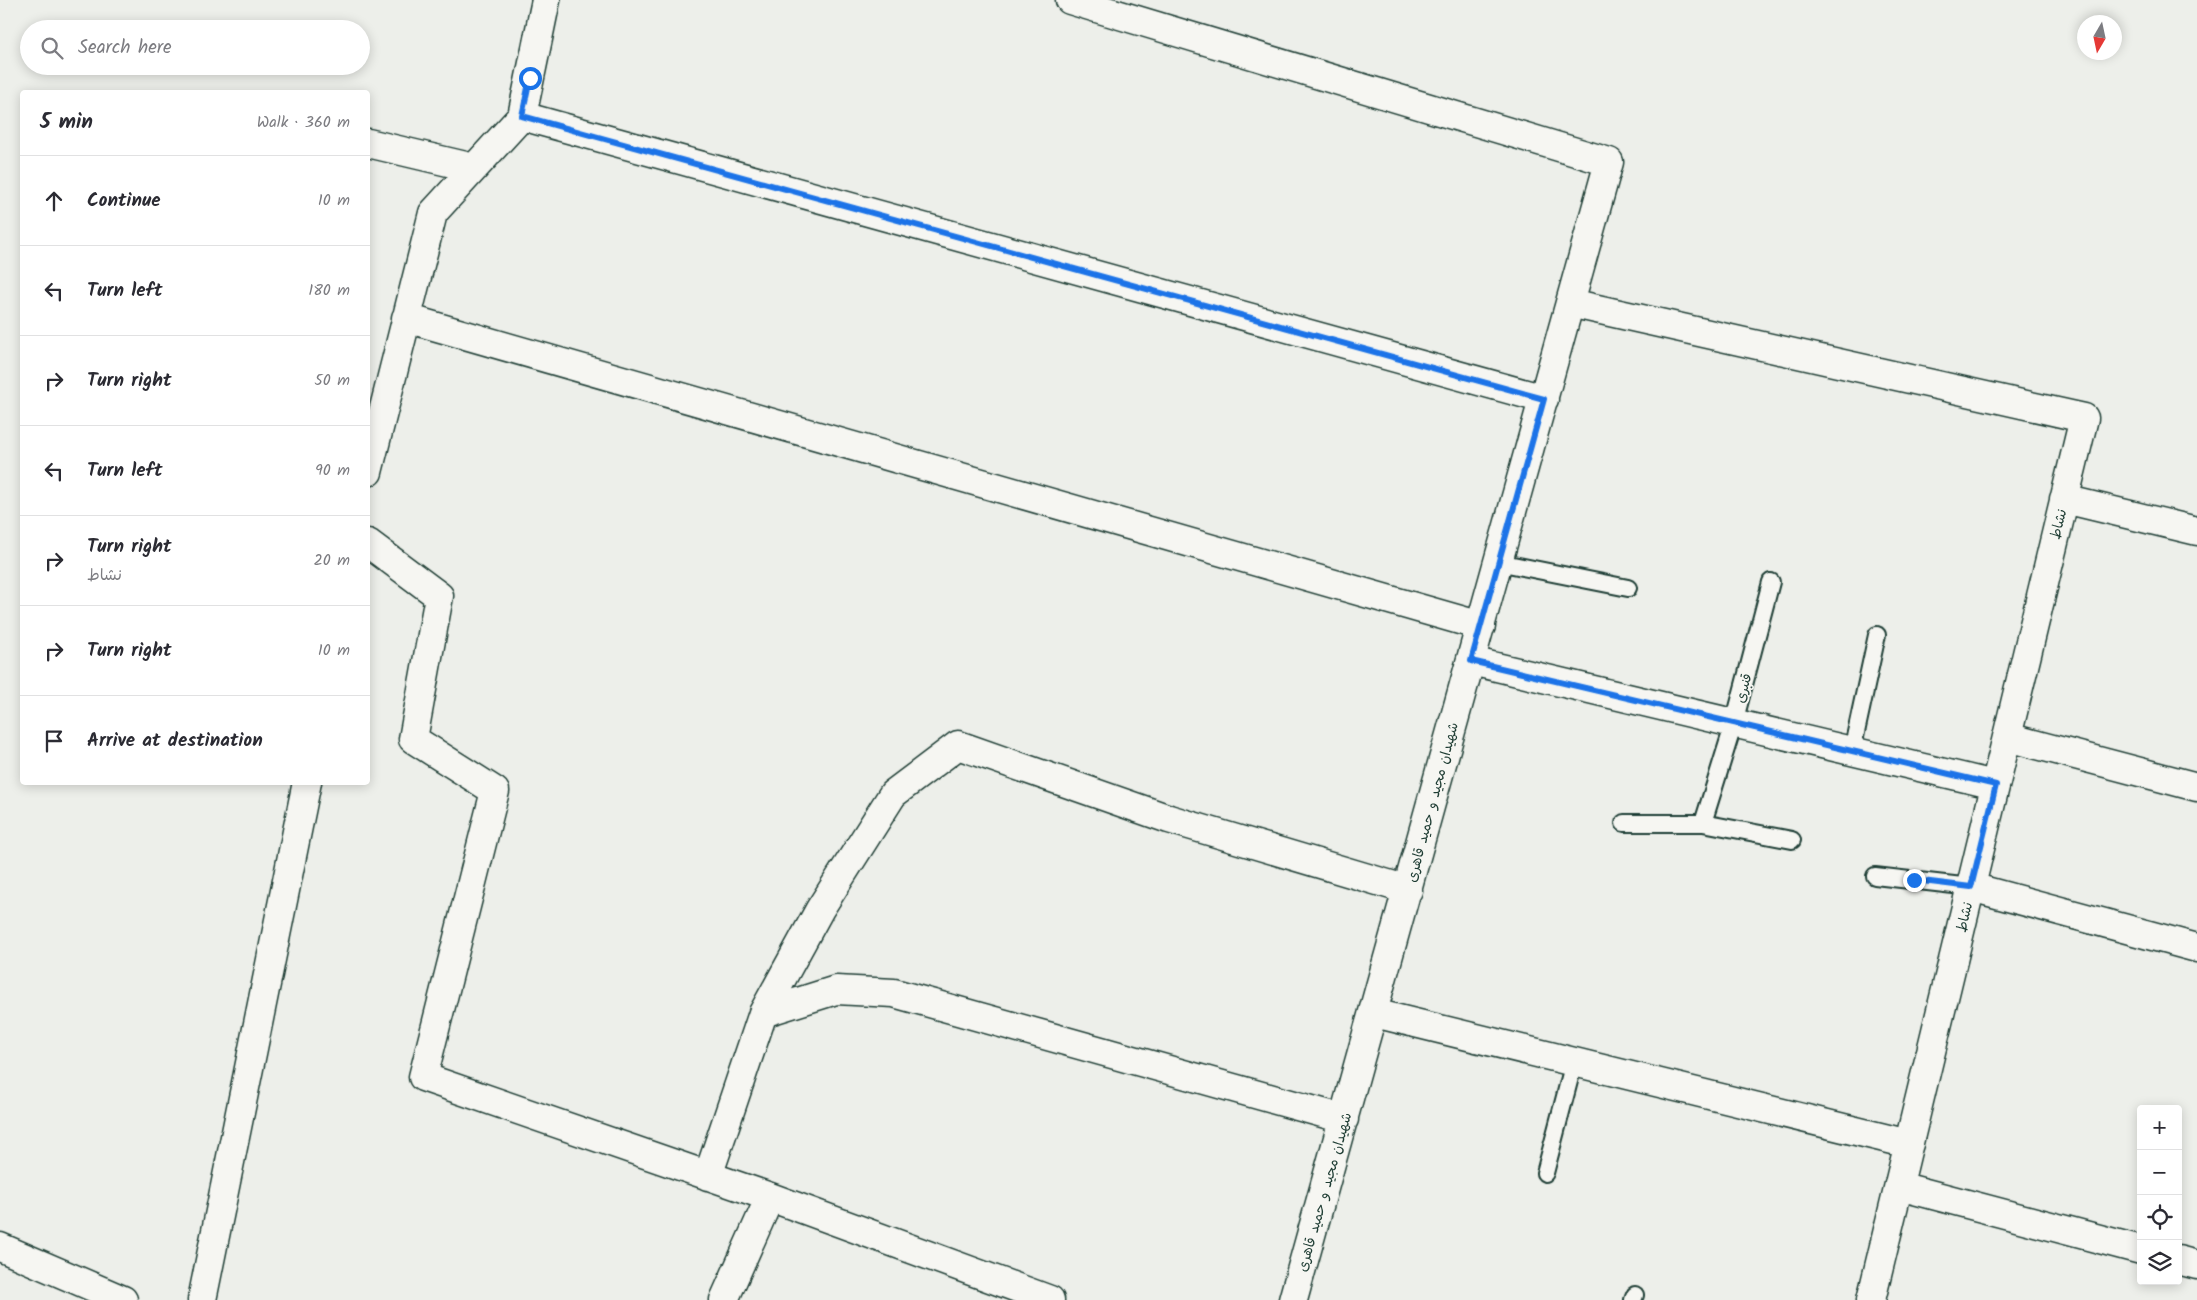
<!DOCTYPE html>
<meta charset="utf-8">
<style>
body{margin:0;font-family:Kalam,"Playpen Sans Arabic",sans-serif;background:#f7f7f7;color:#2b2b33}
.controls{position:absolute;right:15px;bottom:15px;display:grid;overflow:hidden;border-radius:5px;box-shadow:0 2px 12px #0003}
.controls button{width:45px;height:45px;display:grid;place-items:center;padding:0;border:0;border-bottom:1px solid #e1e1e2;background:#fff;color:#2b2b33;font:25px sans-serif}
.compass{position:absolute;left:2077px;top:15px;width:45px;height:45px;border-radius:50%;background:#fff;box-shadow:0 2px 12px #0003;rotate:189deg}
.stop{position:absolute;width:15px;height:15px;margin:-11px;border:4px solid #1a73e8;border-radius:50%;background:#fff}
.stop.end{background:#1a73e8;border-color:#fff;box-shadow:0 1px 5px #0008}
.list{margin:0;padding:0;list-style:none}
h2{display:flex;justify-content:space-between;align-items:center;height:65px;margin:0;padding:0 20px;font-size:21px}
h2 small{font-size:16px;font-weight:400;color:#7c7c81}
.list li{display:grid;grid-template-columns:32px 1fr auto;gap:15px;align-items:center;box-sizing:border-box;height:90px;padding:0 20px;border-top:1px solid #e1e1e2}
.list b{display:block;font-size:19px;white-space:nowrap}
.list p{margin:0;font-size:16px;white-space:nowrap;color:#7c7c81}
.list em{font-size:16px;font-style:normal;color:#7c7c81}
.icon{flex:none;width:28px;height:28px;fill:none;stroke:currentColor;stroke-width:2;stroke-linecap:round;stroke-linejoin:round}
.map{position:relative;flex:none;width:2197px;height:1300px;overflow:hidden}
.search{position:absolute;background:#fff;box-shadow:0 2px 12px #0003;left:20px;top:20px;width:350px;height:55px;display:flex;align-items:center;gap:12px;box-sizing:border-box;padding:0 18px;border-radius:28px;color:#7c7c81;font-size:19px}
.panel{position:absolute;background:#fff;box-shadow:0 2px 12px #0003;left:20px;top:90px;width:350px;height:695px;border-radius:5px}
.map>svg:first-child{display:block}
</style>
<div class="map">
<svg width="2197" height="1300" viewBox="0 0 2197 1300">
<rect width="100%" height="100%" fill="#edefea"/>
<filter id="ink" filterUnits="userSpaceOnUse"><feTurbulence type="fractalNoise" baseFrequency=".02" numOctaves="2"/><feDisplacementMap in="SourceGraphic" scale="10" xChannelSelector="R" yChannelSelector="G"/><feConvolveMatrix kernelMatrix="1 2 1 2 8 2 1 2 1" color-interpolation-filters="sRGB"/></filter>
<g filter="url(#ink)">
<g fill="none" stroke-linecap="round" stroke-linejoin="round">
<defs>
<path id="lane" d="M1498 562 1628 588
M1852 751 1877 635
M1624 823H1703L1792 840
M1703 823 1734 723 1771 582
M1875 876 1971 887
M1545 1173 1574 1062
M1633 1300 1635 1295"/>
<path id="street" d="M1070 0 1609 162 1293 1300
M522 116 546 0
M368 143 474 168
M1570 303 2084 418 1871 1300
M406 318 1481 626
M368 472 433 213 522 116 1544 399
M2064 499 2197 531
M368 543 439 596 413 739 495 791 423 1077 770 1197 1050 1300
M1471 661 1995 785
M2007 737 2197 787
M1971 887 2197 948
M763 1013 820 909 893 794 958 745 1169 819 1408 890
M1374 1013 1909 1144
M708 1176 763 1013 836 990 894 993 1344 1119
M1899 1186 2141 1250
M2178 1260 2197 1265
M202 1300 307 782
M724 1300 770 1197"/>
<path id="secondary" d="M0 1247 123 1300"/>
</defs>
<use href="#lane" stroke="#1f3d34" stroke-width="20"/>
<use href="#street" stroke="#1f3d34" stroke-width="31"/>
<use href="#secondary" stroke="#1f3d34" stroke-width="31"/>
<use href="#lane" stroke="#f6f6f2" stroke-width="16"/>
<use href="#street" stroke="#f6f6f2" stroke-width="28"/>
<use href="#secondary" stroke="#f6f6f2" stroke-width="28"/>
</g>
</g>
<g fill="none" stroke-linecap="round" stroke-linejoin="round" filter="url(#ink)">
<path stroke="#1a73e8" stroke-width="6" d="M530 78 522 116 1544 399 1471 661 1996 785 1971 887 1914 880"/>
</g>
<g text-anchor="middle" stroke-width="4" stroke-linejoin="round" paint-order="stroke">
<g font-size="14" fill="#1f3d34" stroke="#f6f6f2">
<text transform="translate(2058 524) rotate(-76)" y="5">نشاط</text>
<text transform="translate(1743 688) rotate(-75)" y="5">قنبری</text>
<text transform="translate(1432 802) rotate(-75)" y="5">شهیدان مجید و حمید قاهری</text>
<text transform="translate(1964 917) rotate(-77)" y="5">نشاط</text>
<text transform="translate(1324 1192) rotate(-74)" y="5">شهیدان مجید و حمید قاهری</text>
</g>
</g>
</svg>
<div class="controls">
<button>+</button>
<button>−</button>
<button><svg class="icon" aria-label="locate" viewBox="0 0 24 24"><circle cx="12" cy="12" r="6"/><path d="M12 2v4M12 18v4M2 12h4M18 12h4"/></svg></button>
<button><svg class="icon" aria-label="layers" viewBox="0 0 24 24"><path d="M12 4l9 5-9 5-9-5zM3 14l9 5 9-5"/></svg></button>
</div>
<svg class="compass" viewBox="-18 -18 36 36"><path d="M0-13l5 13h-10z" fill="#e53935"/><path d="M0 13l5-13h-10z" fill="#7c7c81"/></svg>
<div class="stop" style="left:530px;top:78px"></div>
<div class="stop end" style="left:1914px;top:880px"></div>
<div class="search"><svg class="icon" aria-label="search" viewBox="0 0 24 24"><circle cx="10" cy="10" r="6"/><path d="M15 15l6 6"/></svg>Search here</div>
<section class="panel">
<h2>5 min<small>Walk · 360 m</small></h2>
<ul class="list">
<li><svg class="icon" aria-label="ahead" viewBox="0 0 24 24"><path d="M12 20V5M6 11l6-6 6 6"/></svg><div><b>Continue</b></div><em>10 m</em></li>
<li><svg class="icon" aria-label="left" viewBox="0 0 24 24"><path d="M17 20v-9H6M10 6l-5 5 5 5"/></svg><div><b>Turn left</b></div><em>180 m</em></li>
<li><svg class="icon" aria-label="right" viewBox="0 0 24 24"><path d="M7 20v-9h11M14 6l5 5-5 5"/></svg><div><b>Turn right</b></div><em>50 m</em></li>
<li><svg class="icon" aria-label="left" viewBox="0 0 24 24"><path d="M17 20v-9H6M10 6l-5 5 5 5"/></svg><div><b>Turn left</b></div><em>90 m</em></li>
<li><svg class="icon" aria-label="right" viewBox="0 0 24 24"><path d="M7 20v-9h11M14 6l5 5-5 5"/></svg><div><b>Turn right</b><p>نشاط</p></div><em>20 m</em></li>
<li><svg class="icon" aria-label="right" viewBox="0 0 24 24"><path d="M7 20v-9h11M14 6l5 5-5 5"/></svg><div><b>Turn right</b></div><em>10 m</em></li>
<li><svg class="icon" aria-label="arrive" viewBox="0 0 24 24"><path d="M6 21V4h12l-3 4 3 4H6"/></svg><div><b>Arrive at destination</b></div></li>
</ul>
</section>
</div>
